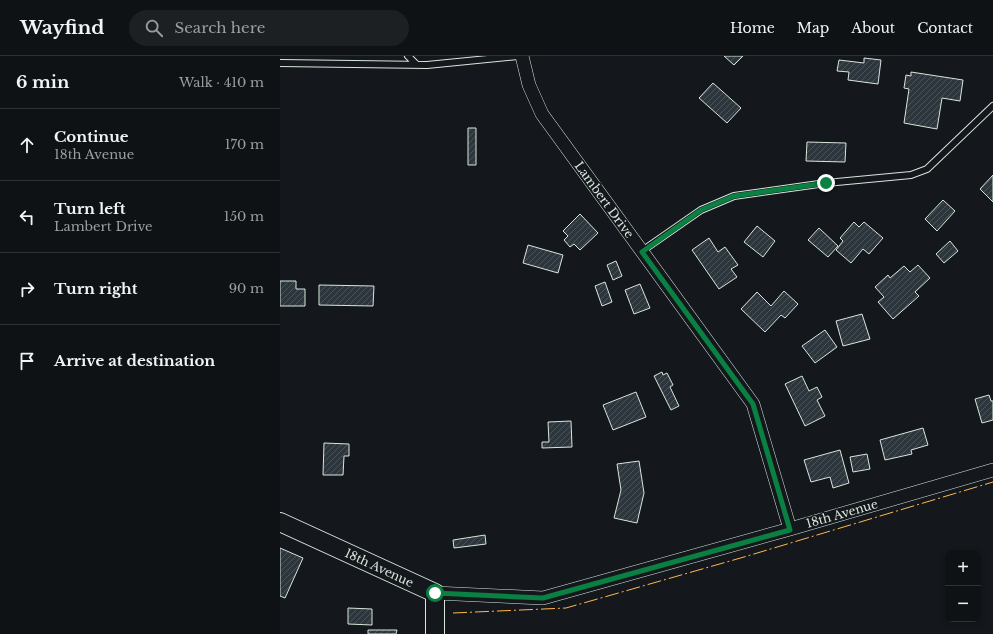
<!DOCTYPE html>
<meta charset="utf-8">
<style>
body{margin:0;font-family:"Libre Baskerville",serif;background:#1d2022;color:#f1f3f6}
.controls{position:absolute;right:12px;bottom:12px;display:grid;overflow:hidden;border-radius:8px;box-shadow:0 2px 6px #0003}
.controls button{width:36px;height:36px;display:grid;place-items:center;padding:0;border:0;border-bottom:1px solid #2f3234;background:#0f1215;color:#f1f3f6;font:20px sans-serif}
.stop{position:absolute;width:12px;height:12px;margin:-9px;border:3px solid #0b8043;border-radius:50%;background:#fff}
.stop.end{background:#0b8043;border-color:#fff;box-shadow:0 1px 4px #0008}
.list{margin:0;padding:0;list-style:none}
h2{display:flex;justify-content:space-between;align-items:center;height:52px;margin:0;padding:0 16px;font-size:17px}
h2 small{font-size:13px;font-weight:400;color:#9b9ea0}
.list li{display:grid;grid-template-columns:26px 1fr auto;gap:12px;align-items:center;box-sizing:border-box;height:72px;padding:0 16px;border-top:1px solid #2f3234}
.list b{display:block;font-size:15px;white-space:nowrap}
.list p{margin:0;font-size:13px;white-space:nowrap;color:#9b9ea0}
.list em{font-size:13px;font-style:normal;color:#9b9ea0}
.icon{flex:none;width:22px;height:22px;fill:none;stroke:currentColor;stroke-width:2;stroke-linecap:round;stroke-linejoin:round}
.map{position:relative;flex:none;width:713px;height:578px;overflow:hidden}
header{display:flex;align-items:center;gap:24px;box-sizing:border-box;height:56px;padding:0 20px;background:#0f1215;border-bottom:1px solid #2f3234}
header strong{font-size:19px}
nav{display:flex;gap:22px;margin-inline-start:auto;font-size:14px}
.search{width:280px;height:36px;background:#1d2022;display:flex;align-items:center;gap:10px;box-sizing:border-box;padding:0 14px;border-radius:22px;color:#9b9ea0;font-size:15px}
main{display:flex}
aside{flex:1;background:#0f1215}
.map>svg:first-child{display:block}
</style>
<header>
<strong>Wayfind</strong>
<div class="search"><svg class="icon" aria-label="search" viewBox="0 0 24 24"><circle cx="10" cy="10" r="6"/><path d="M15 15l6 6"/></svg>Search here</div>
<nav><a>Home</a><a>Map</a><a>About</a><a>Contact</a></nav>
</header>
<main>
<aside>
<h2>6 min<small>Walk · 410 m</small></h2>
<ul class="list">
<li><svg class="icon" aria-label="ahead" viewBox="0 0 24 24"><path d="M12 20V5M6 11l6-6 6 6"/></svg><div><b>Continue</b><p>18th Avenue</p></div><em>170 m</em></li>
<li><svg class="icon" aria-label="left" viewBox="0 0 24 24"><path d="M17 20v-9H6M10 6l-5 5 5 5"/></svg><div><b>Turn left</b><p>Lambert Drive</p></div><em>150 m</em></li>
<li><svg class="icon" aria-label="right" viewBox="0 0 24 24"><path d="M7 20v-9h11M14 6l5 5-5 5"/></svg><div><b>Turn right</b></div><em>90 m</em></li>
<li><svg class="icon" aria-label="arrive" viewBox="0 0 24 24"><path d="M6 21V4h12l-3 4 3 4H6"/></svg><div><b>Arrive at destination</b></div></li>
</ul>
</aside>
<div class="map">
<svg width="713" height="578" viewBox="0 0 713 578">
<defs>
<pattern id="building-hatch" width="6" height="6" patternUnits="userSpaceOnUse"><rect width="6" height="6" fill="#2c363c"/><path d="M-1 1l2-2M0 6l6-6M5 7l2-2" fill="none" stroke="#4a5358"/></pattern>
</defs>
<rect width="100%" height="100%" fill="#14181c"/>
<path fill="url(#building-hatch)" stroke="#d8e6dc" d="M444 0H463L454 9Z
M584 2 601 4 598 28 568 24 569 16 557 15 559 4 584 7Z
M631 16 683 24 680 45 662 42 657 73 624 67 629 33 624 32 626 19 631 20Z
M433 27 461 52 447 67 419 42Z
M188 72H196V109H188Z
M527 86 566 87 565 106 526 105Z
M713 119V146L700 133Z
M663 144 675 155 657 175 645 163Z
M300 158 318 177 300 194 294 188 290 191 284 184 288 180 283 175Z
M574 166 579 171 584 166 603 182 589 198 583 193 571 207 556 194 563 185 560 182Z
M477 170 495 185 483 201 464 186Z
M539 172 558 190 548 201 528 184Z
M429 182 438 196 445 191 458 209 451 213 457 221 439 233 412 194Z
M670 185 678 195 664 207 656 198Z
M248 189 283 199 278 217 243 207Z
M336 205 342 220 333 224 327 209Z
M638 209 650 222 635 236 639 240 613 263 598 246 604 241 595 231 608 219 610 222 624 210 630 216Z
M0 225H16V233H25V250H0Z
M325 226 332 246 322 250 315 230Z
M360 228 370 252 354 258 345 234Z
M39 229 94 230 93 250 39 249Z
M504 235 518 248 505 262 501 259 485 276 461 253 477 236 491 250Z
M582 258 590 283 563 290 556 265Z
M545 274 557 291 535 307 522 290Z
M382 316 383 319 387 317 393 329 390 331 399 350 391 354 374 320Z
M522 320 529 335 537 331 542 341 537 344 545 360 525 370 505 328Z
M356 336 366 361 333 374 323 349Z
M709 339 711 345H713V364L702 367 695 343Z
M291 365 292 391 262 392V386H269L268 366Z
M643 372 648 389 631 394 632 398 605 404 600 384Z
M44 387 69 388V400H64L63 419H43Z
M560 394 569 427 553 432 550 421 531 426 524 404Z
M587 398 590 413 573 416 570 401Z
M359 405 364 437 357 467 334 462 341 434 337 408Z
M205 479 206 488 174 492 173 484Z
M0 492 23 502 5 542 0 540Z
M68 552 92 553V569L68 568Z
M88 574H117L116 578H88Z"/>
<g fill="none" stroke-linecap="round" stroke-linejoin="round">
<defs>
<path id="lane" d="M128 0 137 9
M0 7 147 9 238 0
M362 195 421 154 454 140 546 127 631 119 647 113 713 50"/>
<path id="street" d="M242 0 249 29 262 58 473 348 510 473
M155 537 263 542 510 473 713 414"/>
<path id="secondary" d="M0 466 155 537V578"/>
</defs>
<use href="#lane" stroke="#d8e6dc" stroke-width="8"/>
<use href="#street" stroke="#d8e6dc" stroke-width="14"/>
<use href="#secondary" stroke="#d8e6dc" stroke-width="20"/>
<use href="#lane" stroke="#14181c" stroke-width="6"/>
<use href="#street" stroke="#14181c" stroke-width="13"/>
<use href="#secondary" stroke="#14181c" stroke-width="18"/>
<path stroke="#ffb74d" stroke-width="1" stroke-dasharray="14 3 2 3" stroke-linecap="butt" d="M173 557 286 552 464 501 713 426"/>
</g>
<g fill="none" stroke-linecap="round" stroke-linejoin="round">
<path stroke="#0b8043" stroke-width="5" d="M155 537 263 542 510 474 473 348 362 196 421 154 454 140 546 127"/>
</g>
<g text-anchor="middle" stroke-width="3" stroke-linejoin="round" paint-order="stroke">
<g font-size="12" fill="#d8e6dc" stroke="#14181c">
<text transform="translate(324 144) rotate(54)" y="4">Lambert Drive</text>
<text transform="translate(562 458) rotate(-16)" y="4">18th Avenue</text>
<text transform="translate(99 512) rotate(25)" y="4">18th Avenue</text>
</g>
</g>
</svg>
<div class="controls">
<button>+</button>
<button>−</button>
</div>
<div class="stop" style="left:155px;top:537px"></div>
<div class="stop end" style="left:546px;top:127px"></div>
</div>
</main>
